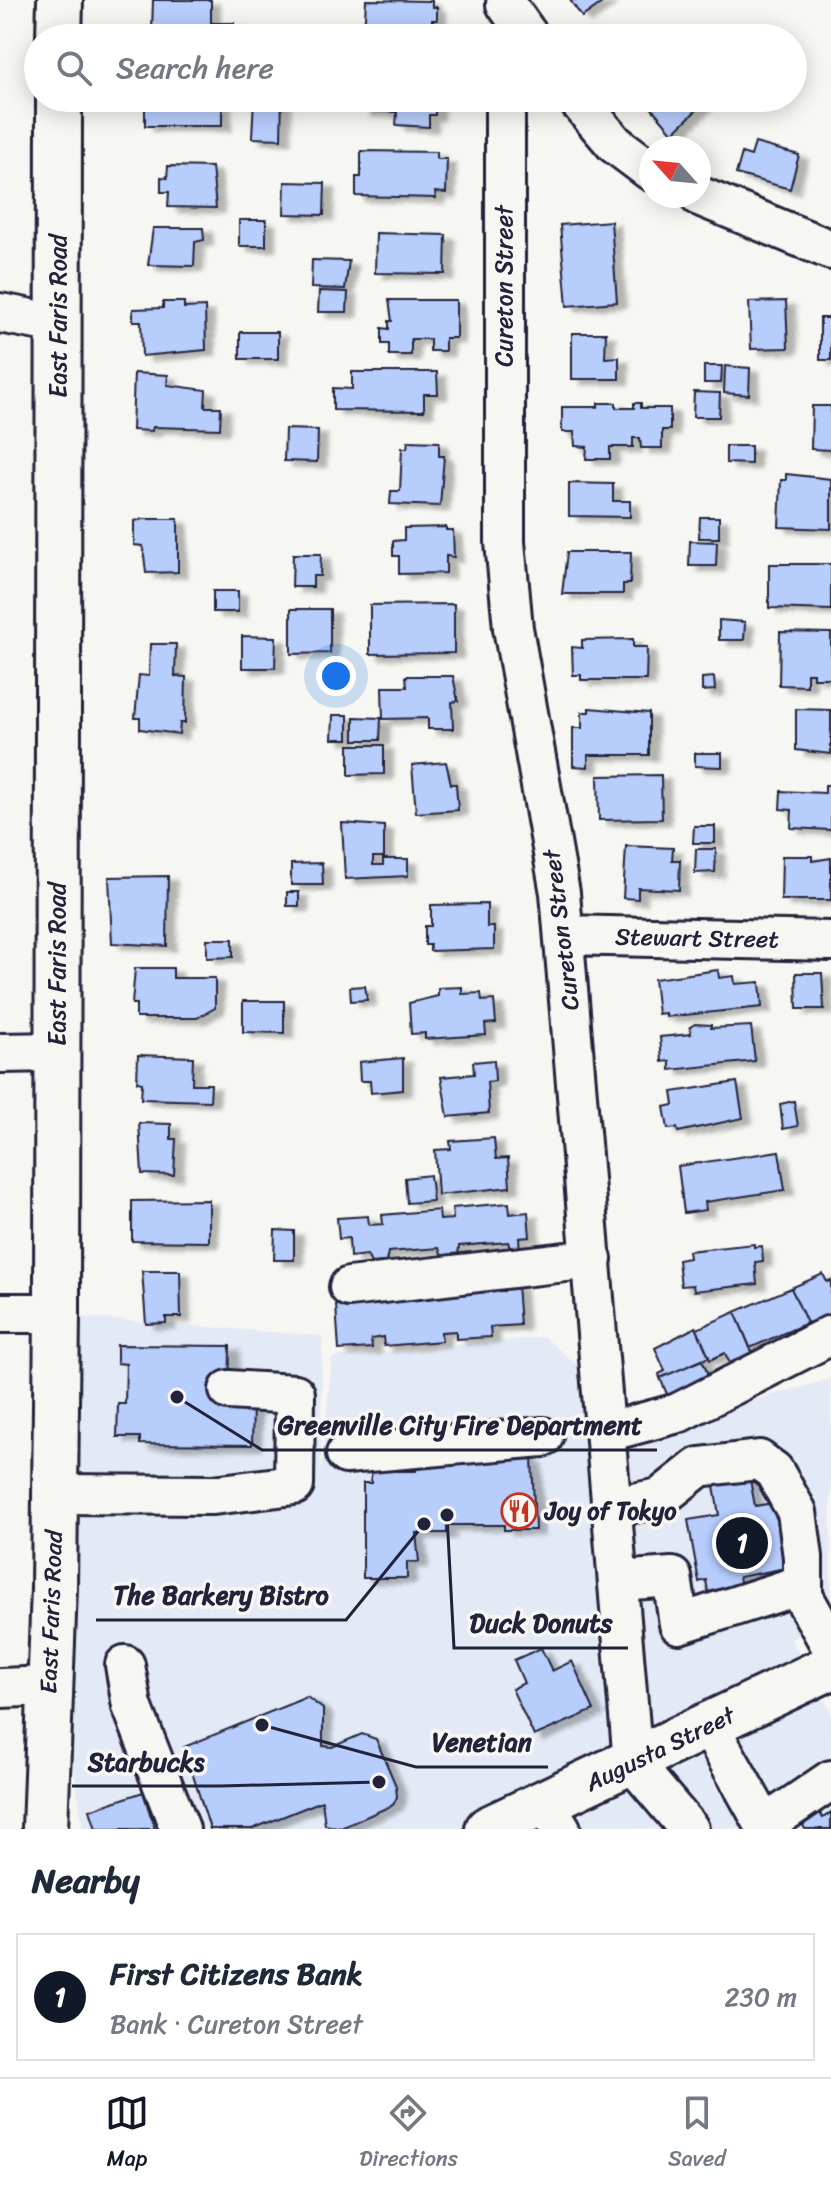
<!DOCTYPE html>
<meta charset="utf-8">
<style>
body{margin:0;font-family:Sriracha,sans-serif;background:#f6f6f7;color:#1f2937}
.compass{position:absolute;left:639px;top:136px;width:72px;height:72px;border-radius:50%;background:#fff;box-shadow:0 4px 20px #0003;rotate:297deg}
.you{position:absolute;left:336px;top:676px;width:28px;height:28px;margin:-20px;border:6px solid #fff;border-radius:50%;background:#1a73e8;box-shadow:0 0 0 12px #1a73e833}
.badge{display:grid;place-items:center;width:52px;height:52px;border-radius:50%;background:#111827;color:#fff;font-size:26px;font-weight:700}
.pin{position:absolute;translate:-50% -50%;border:4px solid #fff;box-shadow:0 2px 8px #0006}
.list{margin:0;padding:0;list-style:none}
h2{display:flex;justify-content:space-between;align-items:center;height:104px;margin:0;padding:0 32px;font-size:34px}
h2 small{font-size:26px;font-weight:400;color:#747a83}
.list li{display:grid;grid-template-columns:52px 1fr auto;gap:24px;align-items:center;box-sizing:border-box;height:128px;margin:0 16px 16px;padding:0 16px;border:2px solid #e0e1e3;border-radius:0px}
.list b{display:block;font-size:30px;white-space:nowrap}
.list p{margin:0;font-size:26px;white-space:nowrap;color:#747a83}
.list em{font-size:26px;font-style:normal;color:#747a83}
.icon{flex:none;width:44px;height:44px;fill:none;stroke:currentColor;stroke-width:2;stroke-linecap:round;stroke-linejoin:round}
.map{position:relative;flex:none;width:831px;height:1829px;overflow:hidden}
.search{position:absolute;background:#fff;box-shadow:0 4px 20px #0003;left:24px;right:24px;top:24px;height:88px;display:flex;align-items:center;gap:20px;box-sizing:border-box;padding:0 28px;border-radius:44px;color:#747a83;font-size:30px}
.sheet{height:248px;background:#fff}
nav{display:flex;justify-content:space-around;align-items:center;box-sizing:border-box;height:112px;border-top:2px solid #e0e1e3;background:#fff;font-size:22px;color:#747a83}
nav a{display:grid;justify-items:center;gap:4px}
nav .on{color:#111827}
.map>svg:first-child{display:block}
</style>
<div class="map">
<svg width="831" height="1829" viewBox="0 0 831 1829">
<defs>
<filter id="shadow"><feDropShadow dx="9" dy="5" stdDeviation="2" flood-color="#0004"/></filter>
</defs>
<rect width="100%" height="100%" fill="#f6f6f2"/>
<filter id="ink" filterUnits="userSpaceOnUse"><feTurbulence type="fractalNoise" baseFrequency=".0125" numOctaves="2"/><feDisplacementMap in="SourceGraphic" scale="16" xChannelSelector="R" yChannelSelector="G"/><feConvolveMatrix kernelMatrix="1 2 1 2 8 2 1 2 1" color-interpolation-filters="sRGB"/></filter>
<g filter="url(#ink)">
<path fill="#e3eaf5" d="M80 1317 322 1336 321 1474 332 1357 544 1337 651 1428 831 1379V1617L791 1639 831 1711V1829H83L68 1729Z"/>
<path fill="#b7cdfc" stroke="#22223b" stroke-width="2" filter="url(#shadow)" d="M153 0H211V23H234L233 38H164V31H152Z
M366 0 432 1V7H437V20H432L431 38 364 35Z
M570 0H606L582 17Z
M285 34 343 36V38H285Z
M145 98H222V126H145Z
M254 98H282L281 139 252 138Z
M362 98H436L435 115H429V127L396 125 397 112 362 111Z
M643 98H708V99L673 133Z
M755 143 799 155 790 189 736 174 742 153 751 156Z
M361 151 437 152V159H447L446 193 435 192 436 198 356 196V177H361Z
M168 166 212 167 216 208 168 207 169 192H161V177L167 178Z
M285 182 325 183 324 215 284 214Z
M239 220H266V246H239Z
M611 221 617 302 567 306 560 225Z
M153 228H203L204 240 195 242 194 266 148 265Z
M376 233 446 235 445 274 375 273Z
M312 260 349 261 345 289 311 288Z
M319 291 348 292 347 312H318Z
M389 300H456V338H445V351H430V339H411V355H389V344H382V328L389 329V321H392Z
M786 301 788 348 751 349 749 302Z
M163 302H184V308L205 307 206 350 142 356 141 321H133V309L163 308Z
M820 318H831V360H820Z
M240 332H278V359H240Z
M572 333H606L605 358 619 357V379H572Z
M704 366H722L721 383H704Z
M725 366 750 368 749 395 724 393Z
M352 372H437L438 394H424V411L333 410V388L352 389Z
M134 373 168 375 167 385 206 390 205 407H221L220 429 153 427 152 431 132 430Z
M694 392 720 393 719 417H693Z
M598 403H616V408H634V403H641V408H670V430H662V448H641L640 438H633V447H610V459H586L587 447 575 446 574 432H562V407H598Z
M812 406H831V450L811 449Z
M285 429 318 430 317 462 284 461Z
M408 441 439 442V456H444L440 506 390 504 391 491H400L402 448H407Z
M726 446H751V464L726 463Z
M786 474 831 479V529L779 527 781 480H786Z
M569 483 613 484V501H630V517L569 516Z
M700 517H719V538H699Z
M144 519H178V572L146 573 143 546 134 545V521Z
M446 527V530H453L454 557 446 556V573L399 574V556H393V541L404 540V528Z
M690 541 717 542 716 566H689Z
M567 552H631L630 584H623V594H562Z
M293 554H321L320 576H313V587H292Z
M769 564H831V610L769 608Z
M213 591H238V612H213Z
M454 604V653L370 654V605Z
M291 609H330V653L291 654Z
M719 620 745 622 744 640H719Z
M780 632 831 633V678H813V673H807V686L779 685Z
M242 636 276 637 275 668H242Z
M633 639V647H647L646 680H581V675H573L572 647 582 648V640Z
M150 644H176L175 676 186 677 185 723H180L179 734 140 729V718H135L139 675 149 676Z
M406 676H453L458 701 452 702 453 729H428V718L383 719 382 687H407Z
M714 677 715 690 702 691V678Z
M589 708 649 713V755H588V767L573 766V728H582V712H589Z
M796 709 831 710V754L796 750Z
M333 715H348V739H332Z
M354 717 381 718 380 740H354Z
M349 745H384V774L349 775Z
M695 753H722V767L695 766Z
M446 762 451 784H456L458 810 416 813 412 765Z
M661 775 662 819 599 820 598 776Z
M825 785H831V830L791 828 792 810 780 809 781 791 825 793Z
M342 823 384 826V857H373V865H383V859H408V876L345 879Z
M694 826H715V843H693Z
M626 846 673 848 672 860H680L679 890 638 888V899L623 898Z
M696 849H716L715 872 695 873Z
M782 856H812V861L831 858V900H781Z
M322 863 323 885H291V864Z
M168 876 167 946 112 943 109 877Z
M287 892H299V906H287Z
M487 904V927H494V949L430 951V945H425V926H431V905Z
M207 939H233V957L207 958Z
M135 968H173V978H215V1008L197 1018H136V1004H132Z
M718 970 719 978 734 976 735 984 760 982 762 1007 666 1017V1013L658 1014 654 979Z
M796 973H822L824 1009H797Z
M365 986 367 1000 351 1001 350 987Z
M462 987V994L481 993 482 1001 494 1000 496 1023 485 1024 486 1035 425 1039V1033L411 1034 409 1003 438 996V988Z
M243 1001H284V1033L243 1032Z
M695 1024 711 1025V1028L751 1026 755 1061 670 1070V1061L662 1062 660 1037 691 1034 690 1027Z
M138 1055 193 1057 192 1084H211L210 1101 141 1099 142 1083 137 1082Z
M403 1058V1090L371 1093 370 1081H360L359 1062Z
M494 1060 495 1081 487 1082 489 1113 448 1117 441 1077 474 1074 473 1062Z
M737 1082 743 1118 678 1132 677 1128 668 1129 664 1107 674 1105 672 1092Z
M794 1101 798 1126 783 1129 780 1104Z
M139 1123 171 1124V1139H176L174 1175 142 1174Z
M494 1138 496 1159 508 1158 510 1187 438 1195 435 1150 451 1149 450 1141Z
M779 1151 785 1190 705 1202 706 1210 684 1213 678 1166Z
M430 1175 433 1201 407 1203 405 1178Z
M209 1200V1242L132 1241V1201Z
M509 1203 510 1214 528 1212 530 1237 519 1238 520 1251H511L508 1242 459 1246 458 1255 442 1257 439 1248 388 1252 386 1262 371 1263 367 1255 350 1257 349 1238 339 1239 337 1218 368 1216 369 1225 383 1224 382 1215 439 1210 440 1220 453 1219 452 1208Z
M275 1230 294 1231V1260H274Z
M754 1244V1247L762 1246 763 1261 755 1262 757 1284 694 1291 693 1285 681 1286 678 1260 689 1258 688 1251Z
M142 1271H180L181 1317H166V1323L146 1324Z
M823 1274 827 1282 831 1280V1316L807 1323 791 1288Z
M517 1284 520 1325 490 1327 491 1337 456 1339V1331L441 1332 442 1341 384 1346 383 1337 371 1339 372 1348 339 1350 336 1305 434 1297 433 1293 504 1291V1286Z
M791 1288 807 1323 750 1348 735 1312Z
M735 1312 753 1354 730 1364 725 1353 710 1360 697 1329Z
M696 1327 709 1357 660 1378 659 1374 665 1371 655 1348Z
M117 1345 230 1346 229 1405H253L252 1445 140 1444V1437H117L118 1404H125L126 1364 117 1363Z
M702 1360 710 1379 665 1402 663 1396 667 1394 660 1378Z
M478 1450H527V1458H532L535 1530H504V1525H447V1533H416L419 1562H407V1578H363V1483H371V1471H416V1467L478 1463Z
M748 1469 755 1506 785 1501 796 1566 739 1577 741 1585 708 1592 706 1580 699 1582 688 1520 719 1515 712 1475Z
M541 1648 552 1671 572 1661 594 1710 534 1736 512 1689 524 1683 514 1660Z
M307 1697 323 1709V1746L332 1747 362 1734 376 1739 396 1786 397 1797 393 1805 341 1828 325 1825 322 1801 252 1829H210L184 1747Z
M143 1792 155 1829H96L90 1810Z
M831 1812V1829H805L803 1825 820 1813 823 1818Z"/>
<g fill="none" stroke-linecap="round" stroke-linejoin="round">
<defs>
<path id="minor" d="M506 4 530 38
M505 98V542L513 628 560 893 633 1763 689 1829
M576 98 615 144 651 171
M699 196 831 250
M0 313 58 324
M564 935 831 941
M0 1053 57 1052
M349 1287 592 1259
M0 1313H57
M607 1432 678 1413 831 1335
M346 1454 543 1437
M54 1494 213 1495 294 1485 295 1394 229 1390
M613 1507 660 1498 699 1467 759 1460 774 1471 797 1512 803 1557V1596L831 1646
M619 1581 672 1577 679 1624 803 1584
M125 1665 132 1706 180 1829
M0 1688 50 1686
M709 1726 767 1829
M545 1804 561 1829
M765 1825 831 1780"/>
<path id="major" d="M59 38 60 0
M45 1829 54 1588 57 1313 59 98
M488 1829 831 1667"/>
</defs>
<use href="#minor" stroke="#22223b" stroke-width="44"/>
<use href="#major" stroke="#22223b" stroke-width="50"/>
<use href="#minor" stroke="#f6f6f2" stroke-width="38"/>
<use href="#major" stroke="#f6f6f2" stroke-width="44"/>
</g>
</g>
<defs>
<symbol id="restaurant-ring" viewBox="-11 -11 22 22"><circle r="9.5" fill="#f6f6f2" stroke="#c8321e" stroke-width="1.5"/><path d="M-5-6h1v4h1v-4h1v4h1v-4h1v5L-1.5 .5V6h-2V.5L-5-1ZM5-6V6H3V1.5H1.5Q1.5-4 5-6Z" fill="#c8321e"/></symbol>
</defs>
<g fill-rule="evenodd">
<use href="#restaurant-ring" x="499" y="1491" width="40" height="40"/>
</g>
<g text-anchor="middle" stroke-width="7" stroke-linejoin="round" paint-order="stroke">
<g font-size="24" fill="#22223b" stroke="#f6f6f2">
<text transform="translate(504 286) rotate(-90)" y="8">Cureton Street</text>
<text transform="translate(58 316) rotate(-90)" y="8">East Faris Road</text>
<text transform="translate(561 930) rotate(-97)" y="8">Cureton Street</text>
<text transform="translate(697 938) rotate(1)" y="8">Stewart Street</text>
<text transform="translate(57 964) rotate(-90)" y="8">East Faris Road</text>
<text transform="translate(51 1612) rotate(-88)" y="8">East Faris Road</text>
<text transform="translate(660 1749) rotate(-26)" y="8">Augusta Street</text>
</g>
<g font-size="24" font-weight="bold" fill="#22223b" stroke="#f6f6f2" text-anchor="start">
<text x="545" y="1519">Joy of Tokyo</text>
</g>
</g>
<path fill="none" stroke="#22223b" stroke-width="3" d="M177 1397L262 1450H657M424 1524L346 1620H96M447 1515L454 1648H628M262 1725L416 1767H548M379 1782L221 1786H72"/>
<g fill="#22223b" stroke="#f6f6f2" stroke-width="3">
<circle cx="177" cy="1397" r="8"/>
<circle cx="424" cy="1524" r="8"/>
<circle cx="447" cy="1515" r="8"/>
<circle cx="262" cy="1725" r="8"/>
<circle cx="379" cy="1782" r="8"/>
</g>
<g font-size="26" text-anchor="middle" font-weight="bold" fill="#22223b" stroke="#f6f6f2" stroke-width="7" stroke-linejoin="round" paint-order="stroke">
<text x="460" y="1434">Greenville City Fire Department</text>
<text x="221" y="1604">The Barkery Bistro</text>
<text x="541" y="1632">Duck Donuts</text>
<text x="482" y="1751">Venetian</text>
<text x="146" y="1771">Starbucks</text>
</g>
</svg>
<svg class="compass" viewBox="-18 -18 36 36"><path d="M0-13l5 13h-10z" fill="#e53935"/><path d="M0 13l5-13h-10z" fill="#747a83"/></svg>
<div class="you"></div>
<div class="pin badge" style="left:742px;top:1543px">1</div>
<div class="search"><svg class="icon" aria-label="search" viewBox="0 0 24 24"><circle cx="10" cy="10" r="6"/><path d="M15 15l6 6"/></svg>Search here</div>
</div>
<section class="sheet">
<h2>Nearby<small></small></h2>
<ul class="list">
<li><span class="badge">1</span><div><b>First Citizens Bank</b><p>Bank · Cureton Street</p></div><em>230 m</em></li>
</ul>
</section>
<nav>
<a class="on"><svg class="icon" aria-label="map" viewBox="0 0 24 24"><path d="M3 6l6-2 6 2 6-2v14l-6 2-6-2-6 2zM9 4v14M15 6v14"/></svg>Map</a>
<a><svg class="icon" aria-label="directions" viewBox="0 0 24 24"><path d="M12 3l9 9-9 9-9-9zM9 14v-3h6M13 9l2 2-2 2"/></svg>Directions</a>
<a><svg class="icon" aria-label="saved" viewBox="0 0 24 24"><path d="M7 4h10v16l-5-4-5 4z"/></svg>Saved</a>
</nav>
